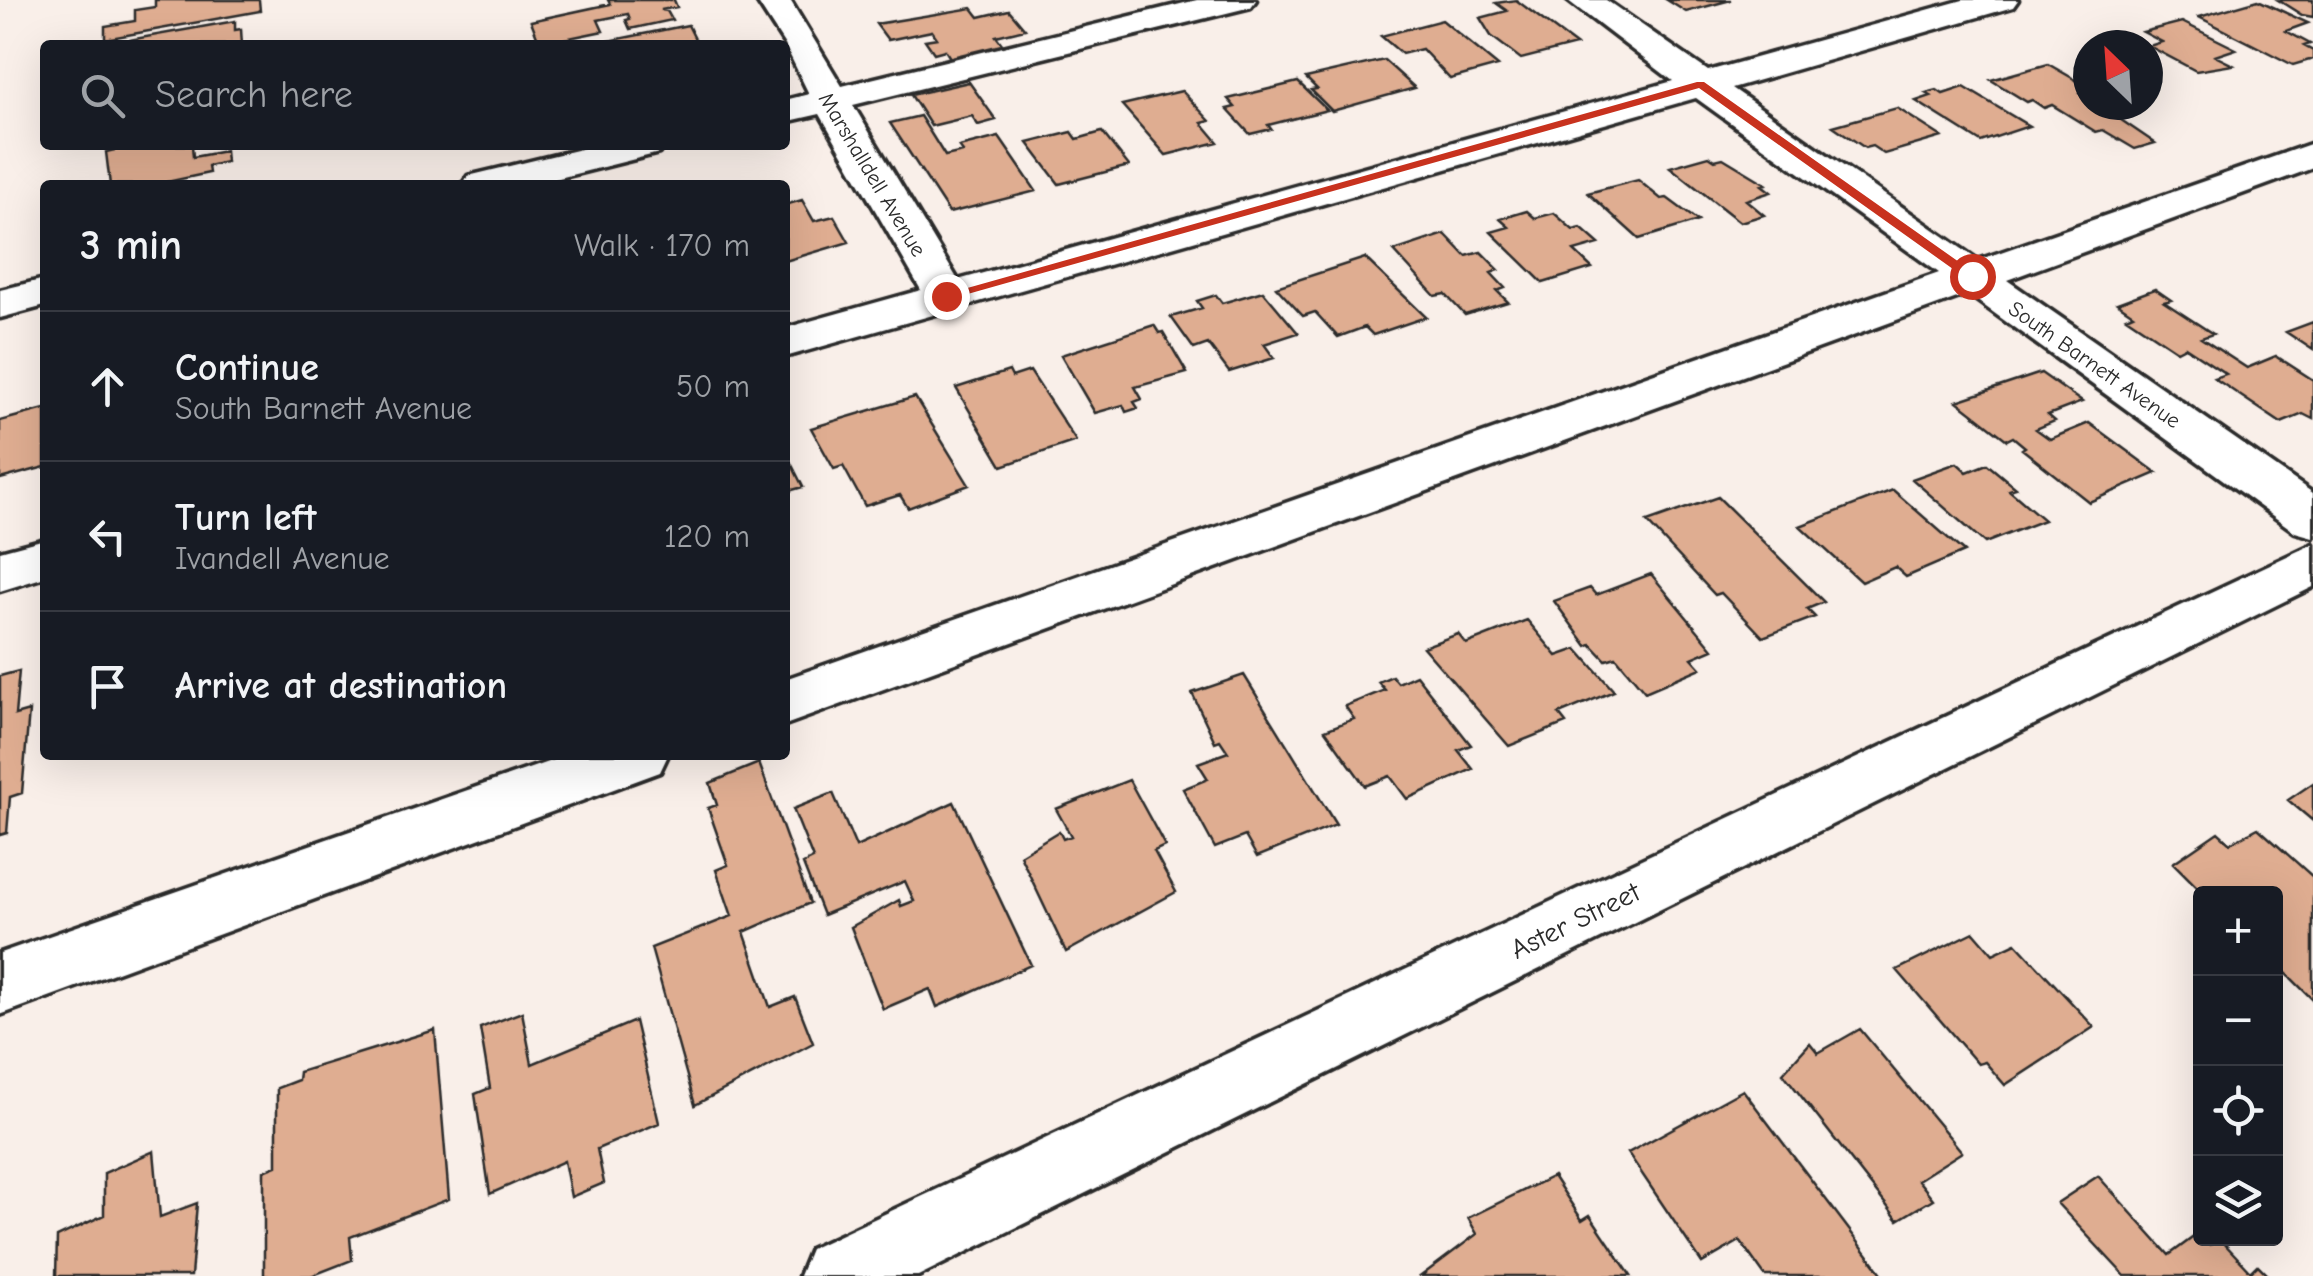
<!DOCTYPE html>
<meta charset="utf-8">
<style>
body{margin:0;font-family:"Comic Neue",sans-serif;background:#242831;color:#f1f3f6}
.controls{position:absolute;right:30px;bottom:30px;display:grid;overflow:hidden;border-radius:10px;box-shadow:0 10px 40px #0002}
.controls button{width:90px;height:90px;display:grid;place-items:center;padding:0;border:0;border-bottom:2px solid #363941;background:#171b24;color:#f1f3f6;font:50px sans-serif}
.compass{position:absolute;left:2073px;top:30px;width:90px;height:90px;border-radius:50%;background:#171b24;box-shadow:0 10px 40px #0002;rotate:335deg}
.stop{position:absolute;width:30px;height:30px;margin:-22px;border:8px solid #c8321e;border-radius:50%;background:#fff}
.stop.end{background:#c8321e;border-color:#fff;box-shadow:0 2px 10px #0008}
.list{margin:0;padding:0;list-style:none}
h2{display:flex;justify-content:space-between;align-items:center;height:130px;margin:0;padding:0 40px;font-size:42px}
h2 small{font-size:32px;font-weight:400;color:#9ea1a6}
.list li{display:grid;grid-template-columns:65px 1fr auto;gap:30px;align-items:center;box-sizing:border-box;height:150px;padding:0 40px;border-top:2px solid #363941}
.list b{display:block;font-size:38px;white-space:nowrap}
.list p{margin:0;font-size:32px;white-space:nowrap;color:#9ea1a6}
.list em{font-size:32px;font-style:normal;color:#9ea1a6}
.icon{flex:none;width:55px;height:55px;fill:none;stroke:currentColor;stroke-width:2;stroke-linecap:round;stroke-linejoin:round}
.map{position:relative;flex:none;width:2313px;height:1276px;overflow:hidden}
.search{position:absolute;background:#171b24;box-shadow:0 10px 40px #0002;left:40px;top:40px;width:750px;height:110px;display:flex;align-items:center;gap:25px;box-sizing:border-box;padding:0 35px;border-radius:10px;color:#9ea1a6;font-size:38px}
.panel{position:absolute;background:#171b24;box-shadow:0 10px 40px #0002;left:40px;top:180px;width:750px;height:580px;border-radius:10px}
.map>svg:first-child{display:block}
</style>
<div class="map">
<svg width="2313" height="1276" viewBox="0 0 2313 1276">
<rect width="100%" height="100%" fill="#f9efe9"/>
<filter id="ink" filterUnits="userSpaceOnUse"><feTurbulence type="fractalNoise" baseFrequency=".01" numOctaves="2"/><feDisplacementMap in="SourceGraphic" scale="20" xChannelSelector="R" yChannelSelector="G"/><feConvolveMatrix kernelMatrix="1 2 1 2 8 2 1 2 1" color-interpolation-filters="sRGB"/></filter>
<g filter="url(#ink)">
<path fill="#dfad91" stroke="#2b2b2b" stroke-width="2.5" d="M155 0H259L260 11 105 39V26L135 21V10L155 7Z
M608 0H674L677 7 661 10 667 11 672 20 630 29 626 20 630 19 628 14 598 20 603 31 540 44 531 21 610 4Z
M1516 0 1576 45 1521 59 1491 36 1480 18 1507 11 1496 3Z
M1667 0H1731L1686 12Z
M2258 0 2308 23 2286 31 2310 44 2304 46 2313 51V59L2293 65 2199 17Z
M2278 0H2313V17L2302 15Z
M972 8 979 17 1009 10 1025 29 996 36 1006 49 952 61 945 50 934 53 925 40 937 38 932 31 888 40 876 24Z
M1442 20 1498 66 1450 79 1422 49 1402 54 1381 36Z
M235 21V30L241 29 242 45H129V40Z
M2182 22 2236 49 2215 56 2233 65 2196 71 2149 46 2162 42 2143 32Z
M688 25 698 45H589Z
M1384 60 1415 88 1332 111 1311 90 1317 89 1306 78Z
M2048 64 2088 87V92L2081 94 2088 98V105H2099L2155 143 2135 149 2103 130 2096 132 2052 105 2044 108 2032 100 2027 102 1991 80Z
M969 82 996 120 978 125 972 116 931 126 911 95Z
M1298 82 1327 110 1268 125 1271 129 1250 134 1227 109 1235 107 1228 99Z
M1964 87 2029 126 1981 142 1916 101 1931 96 1926 93 1937 90 1943 94Z
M1182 91 1210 121 1202 123 1218 142 1166 155 1122 105Z
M1897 108 1942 137 1884 154 1872 146 1865 148 1833 126Z
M920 116 945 156 963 152 959 147 999 137 1036 191 949 213 890 123Z
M1072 132 1077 139 1102 132 1129 166 1059 184 1028 143Z
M137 145H192L193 157 225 151 226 162 208 166 209 173 153 185H110L106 152Z
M1709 156 1715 160 1723 158 1766 184 1762 185 1771 192 1746 200 1764 215 1740 222 1670 167Z
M1638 180 1661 199 1667 198 1698 221 1639 239 1588 193Z
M802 200 814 221 834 216 849 242 785 261V205Z
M1527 211 1535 218 1554 213 1573 230 1581 228 1599 244 1574 251 1592 268 1543 283 1491 232 1509 227 1500 219Z
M1445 234 1466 256 1481 252 1499 270 1491 273 1505 288 1497 291 1508 302 1465 315 1445 294 1435 296 1394 251Z
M1365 258 1426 317 1373 335 1365 327 1338 337 1315 312 1303 316 1276 287Z
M2155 289 2171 300 2164 302 2213 334 2201 338 2247 368 2276 356 2313 380V419L2303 414 2281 423 2214 378 2226 374 2185 347 2177 351 2126 317 2133 314 2117 303Z
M1263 291 1298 333 1264 344 1274 358 1229 372 1208 344 1194 349 1171 317 1202 308 1197 301 1216 295 1222 303Z
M2313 322V350L2286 332Z
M1154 325 1159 333 1163 332 1187 373 1135 387 1142 399 1134 402 1138 408 1126 412 1123 405 1095 413 1061 355Z
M1009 371 1012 377 1030 371 1076 441 1002 466 956 388Z
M2041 373 2082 402 2048 415 2055 421 2036 429 2050 439 2089 423 2157 473 2089 502 2022 449 2025 447 2013 437 2007 440 1957 401Z
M915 397 969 485 908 508 900 495 865 506 843 466 834 469 811 428Z
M45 409V467L0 479V421Z
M785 451 803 487 785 492Z
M1957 463 1967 472 1987 464 2016 488 2009 490 2044 520 1985 543 1912 479Z
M1893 490 1964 552 1906 577 1895 567 1861 582 1800 526Z
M1718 497 1824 602 1807 609 1815 617 1763 637 1721 593 1715 595 1647 522Z
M1651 574 1713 649 1692 658 1701 668 1645 692 1616 657 1606 660 1591 644 1587 646 1554 601 1590 588 1596 595Z
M1527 620 1557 656 1577 649 1614 691 1559 714 1566 723 1509 746 1423 647 1458 634 1466 644Z
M19 671 15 715 29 711 22 793 10 797 7 833 0 835V676Z
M1244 675 1336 825 1257 857 1245 836 1215 848 1183 789 1208 779 1198 763 1228 752 1220 740 1215 742 1192 693Z
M1416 675 1471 745 1458 750 1473 769 1407 799 1390 776 1365 786 1325 730 1354 719 1345 706 1385 690 1378 682 1392 676 1398 683Z
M759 763 810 903 744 932 770 1007 795 997 813 1043 695 1105 651 948 732 916 716 870 728 865 708 808 717 805 710 783Z
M1129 780 1165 846 1154 851 1176 892 1066 952 1020 855 1059 831 1063 839 1071 836 1056 809Z
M2313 783V821L2288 800Z
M833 793 856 847 954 802 1031 965 937 1007 930 989 883 1009 851 927 899 900 901 906 914 901 905 881 823 915 803 864 813 859 793 809Z
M2258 828 2313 877V1000L2276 963V894H2204L2173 863 2218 832 2230 843Z
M1974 932 1993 954 2016 943 2094 1027 2005 1085 1985 1062 1978 1064 1897 970Z
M522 1012 532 1064 635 1021 659 1123 597 1149 604 1183 571 1197 564 1161 490 1194 475 1094 490 1088 480 1028Z
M1860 1029 1962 1152 1918 1180 1933 1199 1898 1220 1783 1073 1810 1043 1818 1053Z
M435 1030 449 1199 350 1237 352 1260 311 1276H264V1171L277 1166V1088L298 1080 299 1072Z
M1743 1090 1884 1276H1765L1740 1241 1702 1263 1628 1153Z
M154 1151 160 1217 197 1203 191 1276H56L57 1237 104 1215V1173Z
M1553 1176 1582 1220 1590 1215 1631 1276H1421L1477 1234 1468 1218Z
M2098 1176 2169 1255 2199 1233 2210 1245 2220 1239 2251 1272 2258 1265 2269 1276H2125L2057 1203Z"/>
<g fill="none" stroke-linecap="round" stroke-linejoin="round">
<defs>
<path id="minor" d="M756 0H790L842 86 1197 0H1256L1251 7 853 105 958 280 1673 81 1567 0H1606L1708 71 1963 0H2018L2013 7 1732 88 1978 260 2313 143V168L2007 280 2313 493V537L2295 532 1968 294 785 725V679L1939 273 1696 98 785 357V328L921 290 820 114 785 122V100L809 94 785 45Z
M597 145H664L659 153 531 185H462L468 176Z
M45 279V306L0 318V290Z
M45 539V577L0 591V551Z
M2313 544V587L918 1276H799L810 1249Z
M568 755H668L660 772 0 1015V953Z"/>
</defs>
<use href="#minor" stroke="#2b2b2b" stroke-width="7"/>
<use href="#minor" fill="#fff" fill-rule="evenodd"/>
</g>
</g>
<path fill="#c8321e" d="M1697 82H1704L1976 274V279H1967L1699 88 950 299 939 296Z"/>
<g text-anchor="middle" stroke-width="8" stroke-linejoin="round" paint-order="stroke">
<g font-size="22" fill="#2b2b2b" stroke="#fff">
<text transform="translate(873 174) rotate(59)" y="8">Marshalldell Avenue</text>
<text transform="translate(2095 364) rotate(35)" y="8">South Barnett Avenue</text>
</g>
<g font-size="28" fill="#2b2b2b" stroke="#fff">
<text transform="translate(1575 920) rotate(-26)" y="10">Aster Street</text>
</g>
</g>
</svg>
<div class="controls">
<button>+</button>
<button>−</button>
<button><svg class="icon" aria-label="locate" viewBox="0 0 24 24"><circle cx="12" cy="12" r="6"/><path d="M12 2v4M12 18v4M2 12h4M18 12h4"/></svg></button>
<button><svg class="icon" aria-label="layers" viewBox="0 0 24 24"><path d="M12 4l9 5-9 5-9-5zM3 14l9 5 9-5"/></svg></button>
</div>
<svg class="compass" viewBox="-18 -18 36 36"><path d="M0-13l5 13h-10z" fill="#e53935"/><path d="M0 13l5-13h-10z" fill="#9ea1a6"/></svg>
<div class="stop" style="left:1972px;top:276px"></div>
<div class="stop end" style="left:946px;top:296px"></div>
<div class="search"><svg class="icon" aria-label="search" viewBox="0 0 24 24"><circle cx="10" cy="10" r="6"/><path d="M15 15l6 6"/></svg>Search here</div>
<section class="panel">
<h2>3 min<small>Walk · 170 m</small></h2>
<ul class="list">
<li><svg class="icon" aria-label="ahead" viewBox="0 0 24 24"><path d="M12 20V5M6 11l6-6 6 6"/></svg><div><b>Continue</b><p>South Barnett Avenue</p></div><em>50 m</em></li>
<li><svg class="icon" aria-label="left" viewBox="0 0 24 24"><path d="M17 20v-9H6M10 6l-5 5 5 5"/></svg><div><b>Turn left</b><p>Ivandell Avenue</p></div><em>120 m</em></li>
<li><svg class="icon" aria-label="arrive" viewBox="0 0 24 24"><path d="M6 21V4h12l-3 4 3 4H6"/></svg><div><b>Arrive at destination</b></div></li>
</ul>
</section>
</div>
